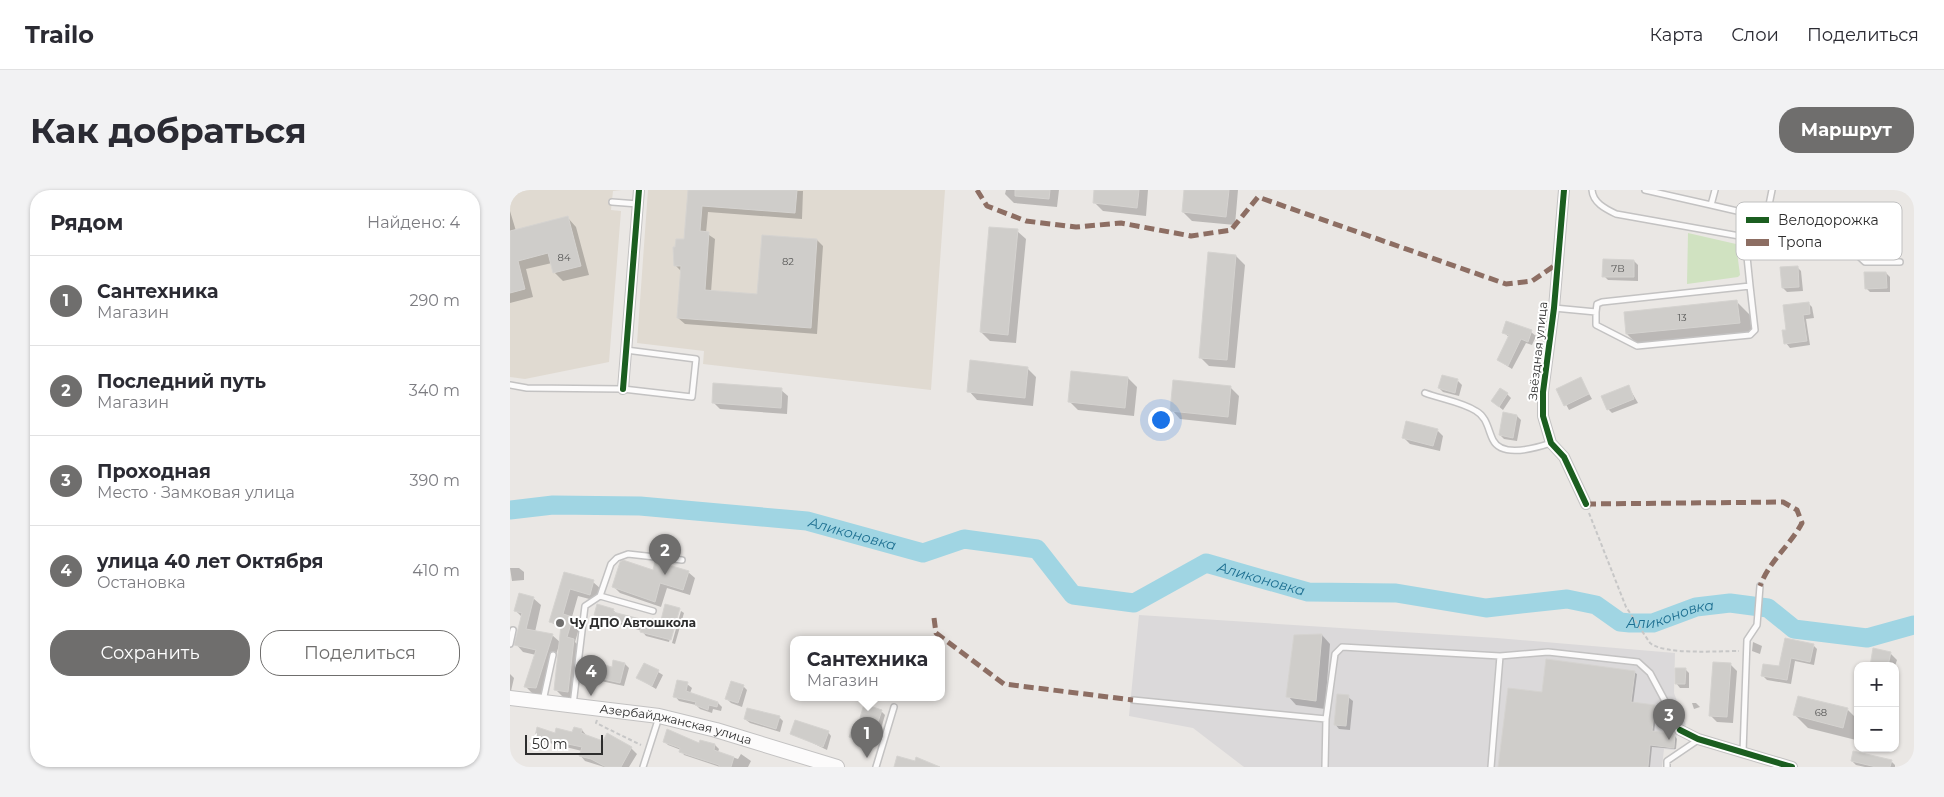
<!DOCTYPE html>
<html lang="ru">
<meta charset="utf-8">
<style>
body{margin:0;font-family:Montserrat,sans-serif;background:#f2f2f3;color:#2b2b33}
.controls{position:absolute;right:15px;bottom:15px;display:grid;overflow:hidden;border-radius:10px;box-shadow:0 1px 4px #0004}
.controls button{width:45px;height:45px;display:grid;place-items:center;padding:0;border:0;border-bottom:1px solid #e1e1e2;background:#fff;color:#2b2b33;font:25px sans-serif}
.scale{position:absolute;left:15px;bottom:12px;width:78px;box-sizing:border-box;padding-left:5px;border:2px solid #2d2d2d;border-top:0;font-size:14px;line-height:18px;white-space:nowrap;color:#2d2d2d;-webkit-text-stroke:4px #fff;paint-order:stroke}
.you{position:absolute;left:650px;top:229px;width:18px;height:18px;margin:-12px;border:4px solid #fff;border-radius:50%;background:#1a73e8;box-shadow:0 0 0 8px #1a73e833}
.badge{display:grid;place-items:center;width:32px;height:32px;border-radius:50%;background:#6f6e6d;color:#fff;font-size:16px;font-weight:700}
.pin{position:absolute;translate:-50% -41px;filter:drop-shadow(0 1px 2px #0008)}
.pin::after{content:'';position:absolute;top:26px;width:18px;height:15px;background:inherit;clip-path:polygon(0 0,100% 0,50% 100%)}
.popup{position:absolute;left:280px;top:446px;width:155px;height:65px;box-sizing:border-box;display:grid;place-content:center;border-radius:10px;background:#fff;filter:drop-shadow(0 1px 4px #0005);font-size:16px;white-space:nowrap;color:#7c7c81}
.popup b{font-size:19px;color:#2b2b33}
.popup::after{content:'';position:absolute;left:50%;top:100%;margin-left:-10px;border:10px solid transparent;border-top-color:#fff}
.list{margin:0;padding:0;list-style:none}
h2{display:flex;justify-content:space-between;align-items:center;height:65px;margin:0;padding:0 20px;font-size:21px}
h2 small{font-size:16px;font-weight:400;color:#7c7c81}
.list li{display:grid;grid-template-columns:32px 1fr auto;gap:15px;align-items:center;box-sizing:border-box;height:90px;padding:0 20px;border-top:1px solid #e1e1e2}
.list b{display:block;font-size:19px;white-space:nowrap}
.list p{margin:0;font-size:16px;white-space:nowrap;color:#7c7c81}
.list em{font-size:16px;font-style:normal;color:#7c7c81}
.actions{display:flex;gap:10px;padding:15px 20px}
.actions a{flex:1;padding:11px 0;border:1px solid #6f6e6d;border-radius:20px;text-align:center;font-size:18px;color:#6f6e6d}
.actions .main{background:#6f6e6d;color:#fff}
.map{position:relative;flex:none;width:1404px;height:577px;overflow:hidden;border-radius:20px}
header{display:flex;align-items:center;gap:30px;box-sizing:border-box;height:70px;padding:0 25px;background:#fff;border-bottom:1px solid #e1e1e2}
header strong{font-size:24px}
nav{display:flex;gap:28px;margin-inline-start:auto;font-size:18px}
.intro{display:flex;align-items:center;justify-content:space-between;box-sizing:border-box;height:120px;padding:0 30px}
h1{margin:0;font-size:35px}
.button{padding:12px 22px;border-radius:20px;background:#6f6e6d;color:#fff;font-size:18px;font-weight:700}
main{display:flex;gap:30px;padding:0 30px}
aside{flex:1;background:#fff;border-radius:20px;box-shadow:0 1px 4px #0004}
.map>svg:first-child{display:block}
</style>
<header>
<strong>Trailo</strong>
<nav><a>Карта</a><a>Слои</a><a>Поделиться</a></nav>
</header>
<div class="intro"><h1>Как добраться</h1><a class="button">Маршрут</a></div>
<main>
<aside>
<h2>Рядом<small>Найдено: 4</small></h2>
<ul class="list">
<li><span class="badge">1</span><div><b>Сантехника</b><p>Магазин</p></div><em>290 m</em></li>
<li><span class="badge">2</span><div><b>Последний путь</b><p>Магазин</p></div><em>340 m</em></li>
<li><span class="badge">3</span><div><b>Проходная</b><p>Место · Замковая улица</p></div><em>390 m</em></li>
<li><span class="badge">4</span><div><b>улица 40 лет Октября</b><p>Остановка</p></div><em>410 m</em></li>
</ul>
<div class="actions"><a class="main">Сохранить</a><a>Поделиться</a></div>
</aside>
<div class="map">
<svg width="1404" height="577" viewBox="0 0 1404 577">
<rect width="100%" height="100%" fill="#eae7e4"/>
<path fill="#dbd9da" d="M629 425 987 448 1165 463 1164 503 1176 535 1167 545 1165 560 1154 559 1152 577H734L683 538 619 526Z"/>
<path fill="#e0dad1" d="M0 0H112L103 1 101 20 111 21 99 172 15 189 0 187Z
M138 0H435L421 200 193 174 194 161 127 153Z"/>
<path fill="#d0e2c1" d="M1178 43 1226 54 1230 85 1228 87 1177 94Z"/>
<path fill="#0003" d="M179 0 293 1 292 29 198 22 196 43 205 49 201 102 249 105 307 50 313 56 307 144 175 134 168 128 172 82 165 75 176 50Z
M496 0H549L547 17 504 13 495 4Z
M585 0H638L636 26 593 21 584 12Z
M675 0H728L725 35 682 31 673 22Z
M0 21 6 41 58 28 66 37 79 85 53 91 44 82 42 73 16 79 23 107 0 113Z
M507 41 516 49 506 153 480 151 471 142Z
M699 63 726 66 735 75 725 178 699 176 690 167Z
M1124 71 1128 75V91L1098 90 1094 86Z
M1287 77 1291 81 1293 101 1277 102 1273 98Z
M1376 83 1380 87V102H1360L1356 98Z
M1227 112 1240 125 1242 146 1130 157 1117 144Z
M1298 113 1302 117 1304 128 1296 129 1300 155 1280 158 1276 153 1277 141Z
M993 142H1021L1026 146 1022 155 1016 153 1002 179 988 170 999 147Z
M517 178 526 187 523 216 467 210 459 201Z
M562 182 618 188 627 197 624 226 568 220 559 211Z
M933 186 948 191 952 195 949 206 933 202 929 198Z
M1070 188 1082 209 1059 220 1048 199Z
M1118 196 1128 213 1102 223 1098 219Z
M720 197 729 206 726 235 670 229 662 220Z
M271 200 278 206 277 224 210 219 203 212Z
M997 204 1001 208 993 220 982 211Z
M994 224 1007 226 1011 230 1007 251 994 249 990 245Z
M927 240 933 246 930 261 900 254 893 247Z
M0 378H9L14 382V390L2 391Z
M144 382H178L185 388 180 405 157 398 151 417 110 403 103 396Z
M55 384 83 392 91 399 87 411 68 406 62 427 70 435 65 452 71 458 65 508 53 507 45 499 49 455 34 505 23 504 15 496 26 465 13 462 6 454 12 427 6 421 23 408 31 415 25 442 42 445 51 453 52 440 41 432Z
M88 416 103 420 107 424 151 435 156 416 171 420H168L159 452 136 446 132 441 89 428 85 424Z
M171 421 174 423 165 454 162 453Z
M812 445 820 454 815 519 786 515 778 506Z
M1276 450 1303 455 1307 459 1304 475 1285 471 1281 494 1257 490 1253 486 1270 478Z
M1243 452 1252 456 1250 464 1242 461Z
M1380 463 1387 470 1385 476H1361Z
M115 474 119 478 114 496 86 490 82 486Z
M135 474 153 485 146 499 128 488Z
M1220 474 1227 481 1223 533 1207 532 1201 526Z
M1175 479 1179 483V498H1170L1166 493Z
M1124 482 1127 484 1123 514 1144 516 1147 519 1144 543 1165 546 1167 549 1166 559 1142 557 1140 577H990L1033 503Z
M0 484 4 488 1 501H0Z
M177 494 182 498 180 503 208 513 212 517 211 521 203 519 202 523 190 519 186 515 169 511 165 506Z
M233 496 237 500 232 517 221 513 217 509Z
M355 507H367L365 513 359 512Z
M838 507 843 511 840 540 829 539 825 534Z
M1182 513H1186L1190 517 1184 519Z
M1337 519 1348 530 1346 550 1298 538 1285 525Z
M371 521 375 525 371 539 363 536 356 555 341 547 348 537Z
M269 527 273 531 270 542 240 533 235 529Z
M72 540 77 546 93 552 121 558 127 564 119 577H94L75 571 70 565 72 561 31 551 26 546 63 544Z
M318 542 321 546 317 560 282 543Z
M154 551 205 555 209 559 208 562 228 569 231 564 241 571 238 577H210L174 565 171 560 158 555Z
M1342 571H1381L1385 575V577H1355L1346 575Z"/>
<g fill="none" stroke-linecap="round" stroke-linejoin="round">
<path stroke="#a0d5e3" stroke-width="19" id="s1" d="M0 320 43 315 130 316 297 331 413 363 454 349 527 359 563 405 624 413 696 373 798 402 886 403 976 418 1057 409 1086 415 1110 432 1120 433H1143L1186 417 1220 413 1258 418 1284 439 1357 448 1404 435"/>
</g>
<path fill="#cfcdca" stroke="#d5d3d0" d="M178 0H287L285 23 192 16 190 41 199 42 195 100 247 104 252 45 307 49 301 138 167 128 171 76H164L163 57H165L166 49H174Z
M505 0H540L539 9 505 6Z
M584 0H629L627 18 583 13Z
M674 0H719L716 27 672 22Z
M58 26 71 76 43 83 38 63 8 71 15 99 0 103V41Z
M479 37 508 39 498 145 470 142Z
M698 62 726 65 717 170 689 168Z
M1093 69 1124 70V87H1092Z
M1288 76 1289 97 1272 98 1270 77Z
M1354 82H1376L1377 98 1355 99Z
M1227 110 1230 133 1116 144 1114 122Z
M1299 112 1300 124 1293 125 1297 151 1274 154 1272 140H1276L1273 115Z
M996 131 1022 140 1018 152 1011 149 998 176 987 170 999 145 992 143Z
M460 170 518 177 515 208 457 202Z
M561 181 618 187 615 218 558 212Z
M932 185 948 189 945 203 928 198Z
M1071 187 1079 204 1054 216 1046 199Z
M663 190 721 196 718 227 660 221Z
M203 193 272 198 271 218 202 213Z
M1119 195 1124 209 1097 220 1091 206Z
M990 198 998 203 989 217 981 211Z
M993 222 1007 225 1003 248 989 245Z
M896 231 928 239 923 256 892 248Z
M113 370 143 380 145 371 179 381 173 400 150 393 145 412 102 397 110 372Z
M54 382 84 390 80 405 60 399 53 424 63 427 57 447 64 449 58 502 44 500 51 435 39 432Z
M9 403 24 407 16 439 43 444 26 498 14 497 26 460 4 455 12 423 4 421Z
M87 414 104 419 103 422 150 434 155 414 170 418 161 450 130 442 131 438 84 425Z
M812 444 806 511 776 507 784 445Z
M1275 448 1304 454 1300 472 1281 468 1277 490 1251 486 1253 474 1269 476Z
M1363 458 1381 462 1378 476H1360Z
M1036 469 1125 481 1121 512 1145 515 1142 541 1165 544 1164 558 1140 555 1138 577H988L998 498 1032 502Z
M103 470 115 473 110 493 80 486 84 472 102 477Z
M1203 472 1221 473 1217 527 1199 526Z
M134 473 149 480 142 496 126 488Z
M1165 478H1176L1175 494H1165Z
M167 490 178 492 176 501 208 512 207 517 199 515 198 520 185 515 186 512 163 507Z
M221 491 234 495 228 513 215 509Z
M827 504 839 505 836 536 824 535Z
M1288 506 1338 518 1333 538 1283 525Z
M354 514 372 520 367 535 359 533 352 552 339 547 344 534 348 535Z
M237 518 270 526 266 539 234 529Z
M285 530 319 541 313 557 280 544Z
M27 537 45 543 46 538 62 542 64 537 72 539 71 543 93 551 97 543 122 557 111 577H96L81 569 69 566 72 557 25 547Z
M157 539 189 553 190 550 205 554 204 560 224 567 221 577H209V575L169 562 170 558 153 552Z
M1343 561 1382 570 1380 577H1366L1341 571Z
M387 566 405 571 406 567 430 577H384Z"/>
<g fill="none" stroke-linecap="round" stroke-linejoin="round">
<defs>
<path id="service" d="M1082 0C1083 13 1096 19 1106 24L1235 47 1240 96
M1135 0 1201 15
M1205 0 1201 15 1253 27 1257 25 1262 0
M102 12 128 14
M1235 47 1284 57 1330 54 1338 56 1355 72H1390
M1044 118 1086 122V135L1127 156 1240 145 1245 140 1240 96 1092 112 1087 114 1086 122
M0 195 17 198 113 199 182 207 186 169 116 160
M915 203C931 209 952 212 966 221 977 227 978 240 983 250 992 268 1026 258 1041 253
M90 406 143 421
M0 454 3 440
M623 510 816 529
M33 511 43 465
M63 515 75 416 90 406 101 374 107 368 118 364 172 370
M1233 562 1237 450 1247 435 1250 396
M133 577 149 527
M366 577 384 517
M815 577 816 529 825 464 832 457 990 466 1038 462 1128 472 1140 483 1170 539
M981 577 990 466
M1157 577V571L1188 550"/>
<path id="minor" d="M1054 0 1044 118 1033 202V226L1041 253 1054 267 1076 314
M113 199 129 0
M1170 540 1188 549 1282 577"/>
<g id="secondary">
<path id="s2" d="M0 508 149 526 206 540 327 577"/>
</g>
</defs>
<use href="#service" stroke="#c3c2c2" stroke-width="8"/>
<use href="#minor" stroke="#c3c2c2" stroke-width="12"/>
<use href="#secondary" stroke="#c3c2c2" stroke-width="16"/>
<path stroke="#c7c7c7" stroke-width="2" stroke-dasharray="4 2.5" stroke-linecap="butt" d="M1079 323 1116 417 1140 453C1154 465 1208 461 1229 461
M87 530 86 533 131 555"/>
<use href="#service" stroke="#fcfbfb" stroke-width="5"/>
<use href="#minor" stroke="#fcfbfb" stroke-width="10"/>
<use href="#secondary" stroke="#fcfbfb" stroke-width="14"/>
<path stroke="#8d6e63" stroke-width="5" stroke-dasharray="10 5" stroke-linecap="butt" d="M467 0 477 16 516 31 566 37 611 33 681 46 721 40 748 7 996 94 1022 91 1047 74
M1076 314 1273 312 1287 320 1292 333C1279 357 1260 370 1250 396
M424 428 426 443 494 494 623 510"/>
<defs>
<path id="cycleway" d="M1054 0 1044 118 1033 202V226L1041 253 1054 267 1076 314
M113 199 129 0
M1170 540 1188 549 1282 577"/>
</defs>
<use href="#cycleway" stroke="#fff" stroke-width="9"/>
<use href="#cycleway" stroke="#1b5e20" stroke-width="6"/>
</g>
<circle fill="#6f6e6d" stroke="#fff" stroke-width="2" cx="50" cy="433" r="5"/>
<g text-anchor="middle" stroke-width="4" stroke-linejoin="round" paint-order="stroke">
<g font-size="10" fill="#575756">
<text x="54" y="71">84</text>
<text x="278" y="75">82</text>
<text x="1108" y="82">7В</text>
<text x="1172" y="131">13</text>
<text x="1311" y="526">68</text>
</g>
<g font-size="12" fill="#2d2d2d" stroke="#fff">
<text transform="translate(1028 161) rotate(-84)" y="4">Звёздная улица</text>
<text dy="4" stroke="none"><textPath href="#s2" startOffset="168">Азербайджанская улица</textPath></text>
</g>
<g font-size="12" font-weight="bold" fill="#2d2d2d" stroke="#fff" text-anchor="start">
<text x="60" y="437">Чу ДПО Автошкола</text>
</g>
<g font-size="14" font-style="italic" fill="#1d6f91" stroke="#fff">
<text dy="5" stroke="none"><textPath href="#s1" startOffset="345">Аликоновка</textPath></text>
<text dy="5" stroke="none"><textPath href="#s1" startOffset="795">Аликоновка</textPath></text>
<text dy="5" stroke="none"><textPath href="#s1" startOffset="1215">Аликоновка</textPath></text>
</g>
</g>
<rect x="1226" y="12" width="166" height="58" rx="8" fill="#fff" stroke="#c0c0c0" stroke-width="1"/>
<rect x="1236" y="27" width="23" height="6" fill="#1b5e20"/>
<rect x="1236" y="49" width="23" height="7" fill="#8d6e63"/>
<g font-size="14" fill="#2d2d2d">
<text x="1268" y="35">Велодорожка</text>
<text x="1268" y="57">Тропа</text>
</g>
</svg>
<div class="controls">
<button>+</button>
<button>−</button>
</div>
<div class="scale">50 m</div>
<div class="you"></div>
<div class="pin badge" style="left:357px;top:568px">1</div>
<div class="popup"><b>Сантехника</b>Магазин</div>
<div class="pin badge" style="left:155px;top:385px">2</div>
<div class="pin badge" style="left:1159px;top:550px">3</div>
<div class="pin badge" style="left:81px;top:506px">4</div>
</div>
</main>
